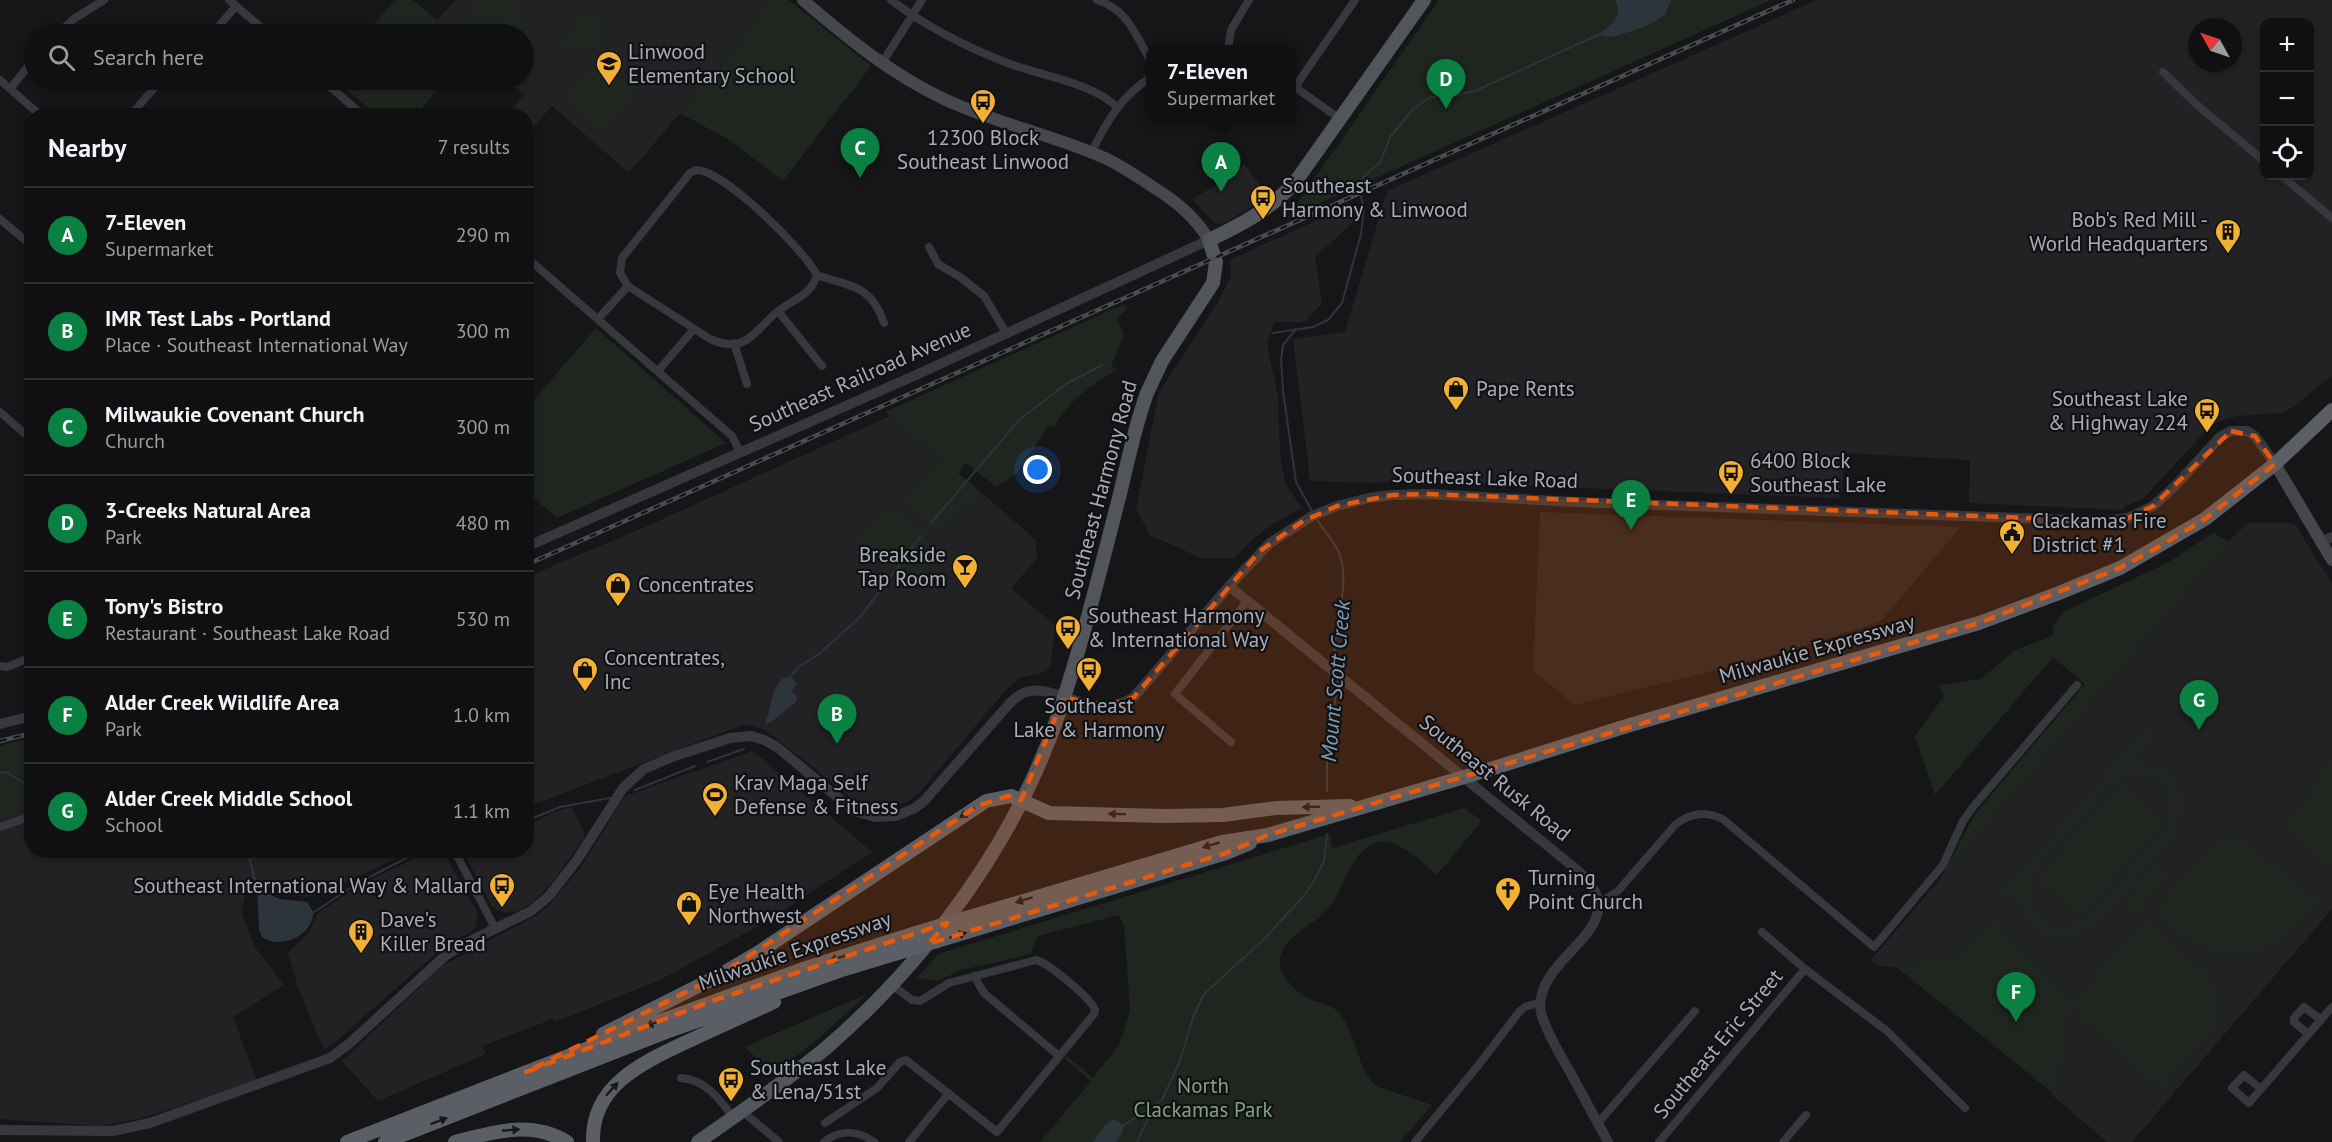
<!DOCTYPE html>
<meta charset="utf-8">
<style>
body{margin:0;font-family:"PT Sans",sans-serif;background:#1e1e20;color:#f1f3f6}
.controls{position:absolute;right:18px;top:18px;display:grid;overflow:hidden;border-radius:12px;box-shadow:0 3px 9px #0003}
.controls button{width:54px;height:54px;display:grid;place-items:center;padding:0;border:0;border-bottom:2px solid #303032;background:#101012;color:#f1f3f6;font:30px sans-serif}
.compass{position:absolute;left:2188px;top:18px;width:54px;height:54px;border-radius:50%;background:#101012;box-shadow:0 3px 9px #0003;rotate:310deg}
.you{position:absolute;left:1038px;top:470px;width:21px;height:21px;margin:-15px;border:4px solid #fff;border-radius:50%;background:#1a73e8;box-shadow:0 0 0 9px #1a73e833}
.badge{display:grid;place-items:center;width:39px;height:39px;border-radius:50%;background:#0b8043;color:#fff;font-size:20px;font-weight:700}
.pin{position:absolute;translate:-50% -50px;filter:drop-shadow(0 2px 3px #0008)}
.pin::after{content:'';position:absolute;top:32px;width:21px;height:18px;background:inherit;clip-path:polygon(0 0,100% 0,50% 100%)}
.popup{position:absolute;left:1146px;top:45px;width:150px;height:78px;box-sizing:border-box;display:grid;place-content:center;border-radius:12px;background:#101012;filter:drop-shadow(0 2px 4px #0005);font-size:20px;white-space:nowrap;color:#9c9d9f}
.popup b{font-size:22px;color:#f1f3f6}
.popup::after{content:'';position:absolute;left:50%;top:100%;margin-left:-12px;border:12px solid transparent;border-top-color:#101012}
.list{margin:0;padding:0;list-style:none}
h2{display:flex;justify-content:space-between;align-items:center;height:78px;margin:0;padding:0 24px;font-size:26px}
h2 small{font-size:20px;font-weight:400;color:#9c9d9f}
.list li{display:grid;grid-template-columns:39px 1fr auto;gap:18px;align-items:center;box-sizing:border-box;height:96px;padding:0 24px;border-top:2px solid #303032}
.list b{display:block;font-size:22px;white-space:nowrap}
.list p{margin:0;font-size:20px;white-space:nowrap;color:#9c9d9f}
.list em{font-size:20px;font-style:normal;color:#9c9d9f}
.icon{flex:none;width:33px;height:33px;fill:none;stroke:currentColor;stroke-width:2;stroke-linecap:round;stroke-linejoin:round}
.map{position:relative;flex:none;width:2332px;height:1142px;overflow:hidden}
.search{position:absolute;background:#101012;box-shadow:0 3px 9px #0003;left:24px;top:24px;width:510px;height:66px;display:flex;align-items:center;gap:15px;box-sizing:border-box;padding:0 21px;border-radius:33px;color:#9c9d9f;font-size:22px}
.panel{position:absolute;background:#101012;box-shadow:0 3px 9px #0003;left:24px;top:108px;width:510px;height:750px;border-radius:24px}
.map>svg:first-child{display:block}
</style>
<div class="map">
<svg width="2332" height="1142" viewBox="0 0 2332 1142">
<rect width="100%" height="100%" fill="#161618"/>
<path fill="#222225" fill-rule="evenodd" d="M455 0H771L752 22 755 25 629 173 552 106 527 134 526 116 506 115 524 95 507 80H524V34H453L437 21Z
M1817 0H2332V376L2292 408 2280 413 2237 416 2212 424 2142 500 2126 505 2123 510 1969 503 1970 460 1845 453 1842 491 1838 498 1405 481 1375 483 1310 481 1293 339 1345 332 1387 191ZM2264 22H2310V176H2264ZM2197 27H2233V63H2197Z
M1244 164 1267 194 1253 206 1223 224 1215 223 1192 199 1227 179Z
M1352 204 1357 219 1315 257 1322 303 1305 322H1274L1267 345 1278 396 1280 455 1285 483 1302 508 1271 525 1253 539 1235 558H1201L1150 535 1136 509 1159 392 1217 304 1231 276 1230 260Z
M890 416 941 459 905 503 940 532 963 504 969 508 982 493 1036 540 1037 558 1011 589 1055 625 1051 665 1045 672 1020 678 1005 691 920 792 909 801 898 805 871 808 859 804 767 731 751 725H742L527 807V577L645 527Z
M1540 512 1961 527 1880 622 1756 660 1575 705 1533 671Z
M2248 523H2294L2332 583V909L2132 1142H2107L2052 1095 2071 1001 1993 918 1957 956 1896 967 1879 966 1871 960 2229 541Z
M753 751 872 852 762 924 662 979 555 1022 553 1019 483 1046 486 1054 378 1101 342 1061 442 966 539 914 548 906 579 870 625 796Z
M31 807 32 850 412 851 321 894 307 897 290 895 269 883 248 886 241 911 254 946 284 985 233 1017 257 1081 139 1119 99 1126 0 1119V818Z
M572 807 585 836 555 879 533 902 520 910 505 913 492 907 463 851 526 850 527 826 554 812Z
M430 851H443L478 914 475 927 471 932 443 947 334 1043 324 1050 298 987 288 953 309 932 318 913 362 884Z"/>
<path fill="#1e261f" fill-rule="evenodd" d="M395 0H413L453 34H365Z
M479 0H513C523 12 524 21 517 34H475L465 27 464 19Z
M771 0H789L871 66 783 181 729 140 680 113 755 25 752 22Z
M1439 0H1771L1287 218Z
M599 15 601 43 579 44 571 54 560 44 584 16Z
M598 69C614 71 623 82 635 93L603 127H596L562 96C573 84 582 73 598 69Z
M335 80H446L415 116 377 115Z
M1122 305H1125L1126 311 1117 317 1124 335 1111 366 1117 370C1086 388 1073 397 1054 427L1049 425 1017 473 996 487 966 463 958 473 982 493 968 509 963 505 940 533 904 503 941 459 885 412Z
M596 328 726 443 557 518 527 492V396L533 401Z
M898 512 933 541 926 548 937 558 912 588 858 543C870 527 877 514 898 512Z
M2213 533 2229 541 1941 878 1975 814 2085 684 2053 657 1935 795 1915 736 1944 696 1938 685 1981 679 2015 650 2054 635 2052 628 2063 612 2167 563Z
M2149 726 2155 732 2127 764C2169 760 2194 794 2174 833 2156 853 2099 927 2079 934 2068 938 2053 937 2043 932 2026 923 2020 906 2019 889L2008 899 2002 894ZM2131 772C2164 773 2180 797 2167 827L2089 919C2051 943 2014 911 2034 870L2110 783 2120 776Z
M31 737V752L28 753 31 763V807L0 818V746Z
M2332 761V868L2285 826 2297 814Z
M2120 785 2162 822 2080 915 2038 879Z
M1464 808 1482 821 1437 875C1424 864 1397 838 1379 842 1348 850 1346 889 1328 909 1313 926 1277 938 1280 966 1281 976 1299 995 1309 999 1319 1003 1329 1003 1338 1012 1358 1033 1355 1069 1378 1087L1432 1105 1400 1142H1040L1091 1081 1064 1058 1067 1056 1093 1078 1120 1043 1130 1010 1124 925 1119 915 1038 936 1031 954 961 970 938 981 917 978 938 954 1330 834V842L1333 848Z
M2222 837 2243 841 2319 903C2257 964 2223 973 2155 912L2213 843Z
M2156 866 2167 876 2135 913 2123 903Z
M1993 918 2071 1001 2053 1093 1896 967 1957 956Z
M2145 920 2211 979 2217 999 2214 1021 2209 1034 2161 1087 2078 1015 2075 1001Z
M867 994 817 1040 774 1073 744 1047Z"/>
<path fill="#2c353c" d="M1615 0H1671L1665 15 1645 27 1612 37 1598 35C1611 25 1624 17 1615 0Z
M785 677 792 678 797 683 792 691 797 698 796 702 768 724 765 722C773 707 769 688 785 677Z
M257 887 279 899 307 902C310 907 314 911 313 916 309 938 279 949 262 937L259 929Z
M1114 1119 1124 1125 1121 1136 1116 1142H1093L1105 1125Z"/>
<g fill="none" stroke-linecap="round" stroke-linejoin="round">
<path stroke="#2c353c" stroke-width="2" d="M1296 329 1283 345 1281 360 1283 391 1296 482 1312 511
M1273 333 1313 327 1328 320 1342 303 1361 234 1364 210 1359 188 1363 178 1381 161 1390 137 1414 108 1431 97 1452 96 1475 91 1600 34
M1316 518C1324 532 1337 543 1341 558 1350 593 1330 634 1335 667
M931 523 1019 420 1066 384 1102 365
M789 678 800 666 819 654 861 616 921 536
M707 762 744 749
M0 773 6 772 32 788
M635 790 695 766
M1327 791V750L1338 681
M526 821 560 807 610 798
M247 850 257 888
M311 914 360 882 422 850
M1123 1126 1162 1100 1180 1061 1193 1017 1204 994 1263 940 1302 898 1314 881 1324 861 1327 834
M1137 1142 1151 1113 1158 1105"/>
<path stroke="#37383d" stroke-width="8" d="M229 0 269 34
M891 0C927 27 968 48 1010 64 1043 76 1092 83 1117 107
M1097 0C1128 10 1135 34 1150 60
M57 34 75 18 104 0
M212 34 236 6
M1228 50 1231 30 1249 0
M882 63 922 0
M2163 72 2196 104 2264 161
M0 80 41 116
M322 80 364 116
M1292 85 1340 119
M1295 87 1355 0
M10 89 34 59
M130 116 161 80
M1091 153C1106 123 1121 96 1150 78
M696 170C724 170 804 250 817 275 811 296 793 299 777 312 754 331 746 355 710 339L628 286 620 273 622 258 690 173Z
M2282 176 2332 218
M0 219 32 246
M929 247 938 264 960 277 984 296 1006 333
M526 257 732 436 740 452
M817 275C852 287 871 285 884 323
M778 311 822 366
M598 319 628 286
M734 343 747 384
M658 371 694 329
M0 412 32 440
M0 666 7 667 32 657
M1231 742 1175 694 1248 600
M0 827 32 816
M454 850 495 928
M1598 904 1618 891 1675 825C1690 813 1706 810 1724 820L1874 947 1943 865 1963 821 1973 807 2077 685
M1762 932 1805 969 1887 1031 1965 1108
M974 976 984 993 1059 1056
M2308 1034 2294 1022V1018L2304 1007 2321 1020
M681 1078C705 1079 720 1100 733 1117
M2261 1089 2244 1075 2232 1088 2249 1103 2332 1007
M742 1111 779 1142
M825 1123 877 1088 900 1062 906 1060 997 1132 1094 1014 1095 1010C1091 998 1048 963 1036 960L949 983 920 1001 912 1000 892 985
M1598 1123 1695 1011
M824 1142C841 1129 857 1130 874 1142
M909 1142 949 1093
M1415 1142 1477 1067 1519 1012 1525 1007 1541 1002
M1659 1142 1805 969
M1783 1142 1806 1115"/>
<path stroke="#37383d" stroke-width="10" d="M2320 542 2332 537
M526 547 916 375 1209 240
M1229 586 1576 869C1639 923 1550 948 1541 998 1540 1004 1540 1011 1542 1016 1548 1035 1559 1053 1569 1070 1582 1094 1595 1118 1608 1142
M0 724 32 716
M0 1130 113 1131 150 1123 330 1058 350 1043 445 956 464 944 531 911 549 896 577 860 623 788 644 769 672 757 730 738 751 736 764 740 777 747 854 811 875 817 896 816 915 808 924 801 1010 703C1044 665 1085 729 1134 697L1229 586 1270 543 1312 516 1337 506 1369 498 1392 495 1428 494 1575 502 2104 521 2128 518 2153 506 2175 486 2220 437 2231 431H2247L2255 436 2275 464"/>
<path stroke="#45474d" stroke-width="12" d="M803 0C847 38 891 74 944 99 997 124 1054 135 1107 159 1122 166 1136 176 1150 185 1174 200 1194 215 1209 240
M2275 464 2332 560"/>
<path stroke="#53555c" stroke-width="14" d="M698 1142C741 1112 785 1082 826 1048 929 959 1015 842 1059 713 1083 641 1101 567 1120 494 1128 460 1135 426 1147 393L1162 361 1213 283 1216 262 1209 240C1243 224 1271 209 1296 181L1424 0"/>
<path stroke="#5b5e65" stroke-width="14" d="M603 1034 720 975 759 952 986 801 1011 796 1049 813 1164 816 1223 815 1276 808 1350 806
M347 1142 622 1035 803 969 916 933 1222 842 1268 835 1481 772 1630 725 1979 623 2059 593 2120 568 2205 519 2275 464 2332 410
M385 1142 666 1032 845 969 1226 853 1250 843
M455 1142C493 1132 531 1120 567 1142
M593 1142C591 1082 649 1060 695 1038 721 1026 748 1014 774 1002"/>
<defs>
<path id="rail" d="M526 565 1793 0
M0 741 32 733"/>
</defs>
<use href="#rail" stroke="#4a4c52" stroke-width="4.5"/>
<use href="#rail" stroke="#111113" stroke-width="2" stroke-dasharray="7" stroke-linecap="butt"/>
</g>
<defs><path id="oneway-solid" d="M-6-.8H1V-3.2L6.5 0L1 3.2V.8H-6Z" transform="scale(1.5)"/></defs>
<g fill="#18191b">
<use href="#oneway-solid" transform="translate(1311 807) rotate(178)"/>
<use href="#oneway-solid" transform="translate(967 813) rotate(146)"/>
<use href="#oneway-solid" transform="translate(1117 814) rotate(-179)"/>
<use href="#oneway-solid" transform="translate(1211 845) rotate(164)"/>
<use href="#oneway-solid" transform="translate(1024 900) rotate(163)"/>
<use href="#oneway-solid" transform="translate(958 935) rotate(-17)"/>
<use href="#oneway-solid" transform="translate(838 958) rotate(162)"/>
<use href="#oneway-solid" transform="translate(654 1023) rotate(160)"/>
<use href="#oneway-solid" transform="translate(612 1089) rotate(-48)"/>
<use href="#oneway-solid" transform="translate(439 1121) rotate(-21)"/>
<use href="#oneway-solid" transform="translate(511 1130) rotate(-5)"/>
</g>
<path fill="#e8590c" fill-opacity="0.2" stroke="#e8590c" stroke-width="4.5" stroke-dasharray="12 8" stroke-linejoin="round" d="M2231 431 2255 436 2275 464 2205 519 2155 549 2120 568 1979 623 1268 835 1226 853 928 944 947 923 712 1001 526 1072 720 975 977 806 1008 796 1021 800 1064 697 1106 707 1134 697 1260 551 1303 521 1337 506 1392 495 1428 494 2104 521 2128 518 2153 506Z"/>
<defs>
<symbol id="school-pin" viewBox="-11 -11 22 30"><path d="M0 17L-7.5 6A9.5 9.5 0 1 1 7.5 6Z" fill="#f2b134" stroke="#111113"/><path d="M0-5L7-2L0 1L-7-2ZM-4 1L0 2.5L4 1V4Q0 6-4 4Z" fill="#111"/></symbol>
<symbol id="bus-pin" viewBox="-11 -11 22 30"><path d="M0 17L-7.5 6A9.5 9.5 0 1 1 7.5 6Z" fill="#f2b134" stroke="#111113"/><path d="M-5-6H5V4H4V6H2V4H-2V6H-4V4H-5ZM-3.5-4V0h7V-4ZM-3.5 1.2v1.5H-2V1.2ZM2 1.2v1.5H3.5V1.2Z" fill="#111"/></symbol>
<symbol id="building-pin" viewBox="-11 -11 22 30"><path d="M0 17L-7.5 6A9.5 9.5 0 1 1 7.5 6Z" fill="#f2b134" stroke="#111113"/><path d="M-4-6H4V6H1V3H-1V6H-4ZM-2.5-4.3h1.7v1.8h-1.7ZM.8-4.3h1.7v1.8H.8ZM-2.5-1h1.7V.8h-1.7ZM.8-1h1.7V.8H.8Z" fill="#111"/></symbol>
<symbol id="shop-pin" viewBox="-11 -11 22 30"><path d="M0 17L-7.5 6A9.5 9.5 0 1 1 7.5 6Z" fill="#f2b134" stroke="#111113"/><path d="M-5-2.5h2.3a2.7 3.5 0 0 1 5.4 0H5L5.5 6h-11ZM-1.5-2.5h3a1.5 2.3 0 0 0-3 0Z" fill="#111"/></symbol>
<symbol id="civic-pin" viewBox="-11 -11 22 30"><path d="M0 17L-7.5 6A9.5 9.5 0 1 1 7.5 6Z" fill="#f2b134" stroke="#111113"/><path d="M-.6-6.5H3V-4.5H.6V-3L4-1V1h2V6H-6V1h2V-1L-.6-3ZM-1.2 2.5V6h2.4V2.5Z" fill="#111"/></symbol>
<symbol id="bar-pin" viewBox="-11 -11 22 30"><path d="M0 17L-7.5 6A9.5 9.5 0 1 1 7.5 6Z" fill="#f2b134" stroke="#111113"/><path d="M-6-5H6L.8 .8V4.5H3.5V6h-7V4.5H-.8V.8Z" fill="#111"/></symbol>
<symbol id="stadium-pin" viewBox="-11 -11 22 30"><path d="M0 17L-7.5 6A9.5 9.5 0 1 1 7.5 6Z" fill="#f2b134" stroke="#111113"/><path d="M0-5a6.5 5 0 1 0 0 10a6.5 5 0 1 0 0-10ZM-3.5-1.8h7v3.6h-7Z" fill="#111"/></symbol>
<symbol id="church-pin" viewBox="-11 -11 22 30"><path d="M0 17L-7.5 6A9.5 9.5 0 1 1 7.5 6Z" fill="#f2b134" stroke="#111113"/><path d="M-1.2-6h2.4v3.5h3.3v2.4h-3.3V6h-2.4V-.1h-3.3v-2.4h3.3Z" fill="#111"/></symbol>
</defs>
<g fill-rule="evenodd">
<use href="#school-pin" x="594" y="49" width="30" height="40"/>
<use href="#bus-pin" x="968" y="87" width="30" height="40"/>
<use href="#bus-pin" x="1248" y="183" width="30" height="40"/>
<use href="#building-pin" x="2213" y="217" width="30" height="40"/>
<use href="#shop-pin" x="1441" y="374" width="30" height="40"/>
<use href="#bus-pin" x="2192" y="396" width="30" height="40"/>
<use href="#bus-pin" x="1716" y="458" width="30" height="40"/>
<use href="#civic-pin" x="1997" y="518" width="30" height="40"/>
<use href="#bar-pin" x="950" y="552" width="30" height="40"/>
<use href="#shop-pin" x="603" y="570" width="30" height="40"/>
<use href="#bus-pin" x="1053" y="613" width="30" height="40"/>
<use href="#shop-pin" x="570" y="655" width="30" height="40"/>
<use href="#bus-pin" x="1074" y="655" width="30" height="40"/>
<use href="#stadium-pin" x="700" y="780" width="30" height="40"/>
<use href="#bus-pin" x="487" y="871" width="30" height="40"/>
<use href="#church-pin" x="1493" y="875" width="30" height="40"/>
<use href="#shop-pin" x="674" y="889" width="30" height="40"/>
<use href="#building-pin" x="346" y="917" width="30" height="40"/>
<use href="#bus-pin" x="716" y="1065" width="30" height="40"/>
</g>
<g text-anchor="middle" stroke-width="4.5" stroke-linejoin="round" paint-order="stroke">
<g font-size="21" fill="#a8adb8" stroke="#111113" text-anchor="start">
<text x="628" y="59">Linwood<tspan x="628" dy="24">Elementary School</tspan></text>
<text x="983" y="145" text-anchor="middle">12300 Block<tspan x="983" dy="24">Southeast Linwood</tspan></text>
<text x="1282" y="193">Southeast<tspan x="1282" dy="24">Harmony &amp; Linwood</tspan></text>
<text x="2208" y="227" text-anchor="end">Bob's Red Mill -<tspan x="2208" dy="24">World Headquarters</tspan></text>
<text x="1476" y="396">Pape Rents</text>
<text x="2188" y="406" text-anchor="end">Southeast Lake<tspan x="2188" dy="24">&amp; Highway 224</tspan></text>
<text x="1750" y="468">6400 Block<tspan x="1750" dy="24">Southeast Lake</tspan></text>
<text x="2032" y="528">Clackamas Fire<tspan x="2032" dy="24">District #1</tspan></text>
<text x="946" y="562" text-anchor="end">Breakside<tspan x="946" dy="24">Tap Room</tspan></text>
<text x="638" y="592">Concentrates</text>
<text x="1088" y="623">Southeast Harmony<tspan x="1088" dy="24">&amp; International Way</tspan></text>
<text x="604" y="665">Concentrates,<tspan x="604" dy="24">Inc</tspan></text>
<text x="1089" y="713" text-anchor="middle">Southeast<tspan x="1089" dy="24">Lake &amp; Harmony</tspan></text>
<text x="734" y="790">Krav Maga Self<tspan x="734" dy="24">Defense &amp; Fitness</tspan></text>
<text x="1528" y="885">Turning<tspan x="1528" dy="24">Point Church</tspan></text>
<text x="482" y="893" text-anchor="end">Southeast International Way &amp; Mallard</text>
<text x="708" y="899">Eye Health<tspan x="708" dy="24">Northwest</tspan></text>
<text x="380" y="927">Dave's<tspan x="380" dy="24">Killer Bread</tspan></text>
<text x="750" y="1075">Southeast Lake<tspan x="750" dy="24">&amp; Lena/51st</tspan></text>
</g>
<g font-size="21" fill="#a8adb8" stroke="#111113">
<text transform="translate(860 377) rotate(-24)" y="7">Southeast Railroad Avenue</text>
<text transform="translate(1485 478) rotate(2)" y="7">Southeast Lake Road</text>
<text transform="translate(1101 490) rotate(-75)" y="7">Southeast Harmony Road</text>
<text transform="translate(1817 649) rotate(-16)" y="7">Milwaukie Expressway</text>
<text transform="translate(1495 778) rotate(39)" y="7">Southeast Rusk Road</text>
<text transform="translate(795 951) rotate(-19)" y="7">Milwaukie Expressway</text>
<text transform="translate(1718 1044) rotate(-50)" y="7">Southeast Eric Street</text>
</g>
<g font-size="21" fill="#7fa381" stroke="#111113">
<text x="1203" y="1093">North<tspan x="1203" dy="24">Clackamas Park</tspan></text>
</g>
<g font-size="22" font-style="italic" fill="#7f9bb3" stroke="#111113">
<text transform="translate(1335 681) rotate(-85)" y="8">Mount Scott Creek</text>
</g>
</g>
</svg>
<div class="controls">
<button>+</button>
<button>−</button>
<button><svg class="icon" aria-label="locate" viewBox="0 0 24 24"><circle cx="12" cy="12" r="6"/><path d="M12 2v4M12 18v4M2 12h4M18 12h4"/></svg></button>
</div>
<svg class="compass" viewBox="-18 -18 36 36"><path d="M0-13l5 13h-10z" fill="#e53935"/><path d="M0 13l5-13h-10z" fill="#9c9d9f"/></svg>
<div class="you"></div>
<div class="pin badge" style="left:1221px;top:192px">A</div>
<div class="popup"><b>7-Eleven</b>Supermarket</div>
<div class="pin badge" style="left:837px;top:744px">B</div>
<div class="pin badge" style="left:860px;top:178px">C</div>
<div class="pin badge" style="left:1446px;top:109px">D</div>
<div class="pin badge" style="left:1631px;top:530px">E</div>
<div class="pin badge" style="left:2016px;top:1022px">F</div>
<div class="pin badge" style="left:2199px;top:730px">G</div>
<div class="search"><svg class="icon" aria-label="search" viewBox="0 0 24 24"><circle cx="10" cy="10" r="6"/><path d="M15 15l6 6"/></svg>Search here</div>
<section class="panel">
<h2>Nearby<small>7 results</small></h2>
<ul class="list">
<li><span class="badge">A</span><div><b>7-Eleven</b><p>Supermarket</p></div><em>290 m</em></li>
<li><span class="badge">B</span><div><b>IMR Test Labs - Portland</b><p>Place · Southeast International Way</p></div><em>300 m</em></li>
<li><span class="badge">C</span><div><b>Milwaukie Covenant Church</b><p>Church</p></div><em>300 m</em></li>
<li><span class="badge">D</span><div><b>3-Creeks Natural Area</b><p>Park</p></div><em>480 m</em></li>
<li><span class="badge">E</span><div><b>Tony's Bistro</b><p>Restaurant · Southeast Lake Road</p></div><em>530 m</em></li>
<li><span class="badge">F</span><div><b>Alder Creek Wildlife Area</b><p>Park</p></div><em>1.0 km</em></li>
<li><span class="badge">G</span><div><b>Alder Creek Middle School</b><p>School</p></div><em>1.1 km</em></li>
</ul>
</section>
</div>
